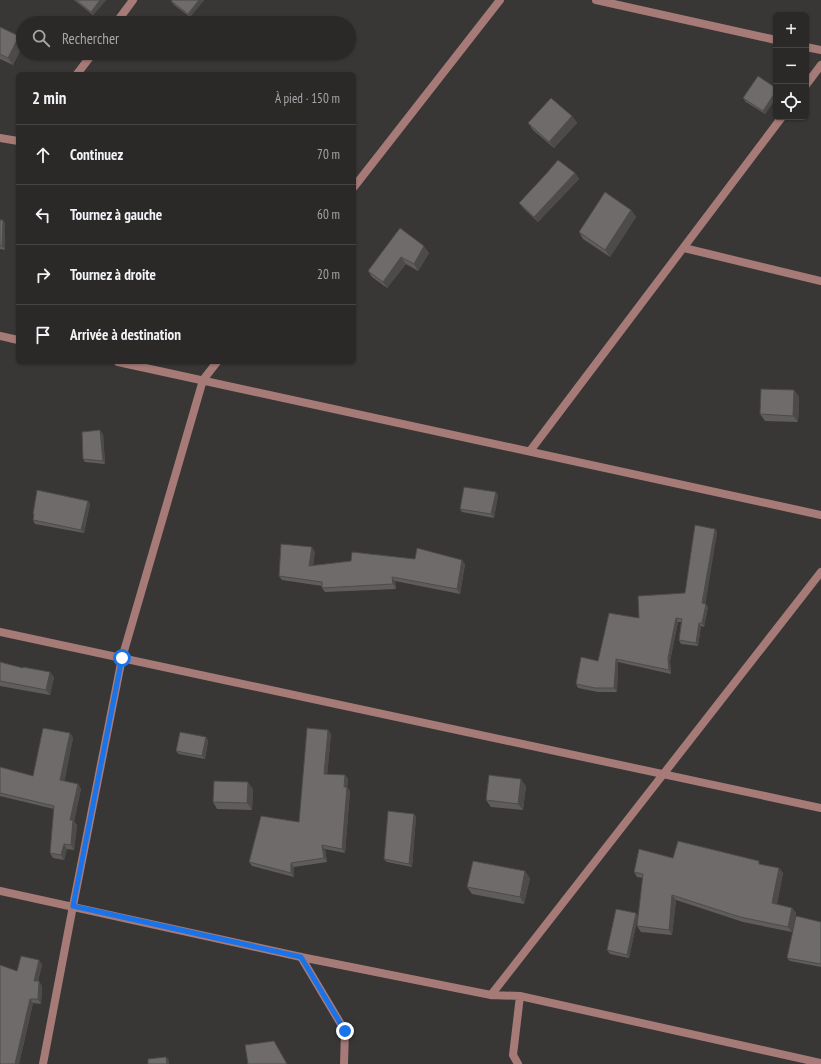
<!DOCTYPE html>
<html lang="fr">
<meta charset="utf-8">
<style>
body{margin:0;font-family:"PT Sans Narrow",sans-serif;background:#333030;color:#f1f3f6}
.controls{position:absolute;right:12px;top:12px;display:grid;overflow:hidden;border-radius:6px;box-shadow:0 1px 3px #0004}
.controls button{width:36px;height:36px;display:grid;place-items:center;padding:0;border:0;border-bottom:1px solid #474445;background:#2b2828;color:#f1f3f6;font:20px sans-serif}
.stop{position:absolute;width:12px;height:12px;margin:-9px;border:3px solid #1a73e8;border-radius:50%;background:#fff}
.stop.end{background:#1a73e8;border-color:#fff;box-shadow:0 1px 4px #0008}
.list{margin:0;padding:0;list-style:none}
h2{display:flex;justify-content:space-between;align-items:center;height:52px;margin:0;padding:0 16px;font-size:17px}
h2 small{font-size:13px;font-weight:400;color:#a6a6a8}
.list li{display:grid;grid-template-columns:26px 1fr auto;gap:12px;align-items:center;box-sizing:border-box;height:60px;padding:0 16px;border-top:1px solid #474445}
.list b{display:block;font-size:15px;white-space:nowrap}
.list em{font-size:13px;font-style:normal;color:#a6a6a8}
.icon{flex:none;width:22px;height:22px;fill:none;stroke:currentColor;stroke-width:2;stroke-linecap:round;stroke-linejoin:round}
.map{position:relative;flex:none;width:821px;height:1064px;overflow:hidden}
.search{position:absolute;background:#2b2828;box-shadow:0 1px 3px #0004;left:16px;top:16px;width:340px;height:44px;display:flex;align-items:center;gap:10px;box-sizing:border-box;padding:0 14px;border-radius:22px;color:#a6a6a8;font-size:15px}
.panel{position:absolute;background:#2b2828;box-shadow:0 1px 3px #0004;left:16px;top:72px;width:340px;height:292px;border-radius:6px}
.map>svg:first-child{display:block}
</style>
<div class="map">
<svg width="821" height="1064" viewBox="0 0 821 1064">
<rect width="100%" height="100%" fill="#393636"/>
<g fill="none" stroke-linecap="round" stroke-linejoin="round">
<path stroke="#a57a77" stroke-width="8" d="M596 0 776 40
M116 23 133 0
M806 47 821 50
M77 74 93 53
M806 85 821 65
M0 138 18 141
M354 187 500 0
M684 248 821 281
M0 336 18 340
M118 362 821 515
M530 451 782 117
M0 632 821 808
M0 891 301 957 491 995 520 996 821 1063
M301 957 345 1031 344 1064
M491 995 821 572
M43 1064 73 906 122 658 203 380 217 362
M518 1064 513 1055 520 996"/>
</g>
<path fill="#5f5c5b" d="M74 0H106L93 15Z
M172 0H204L190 17 174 5 171 1Z
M0 27 23 42V44L13 65 0 59Z
M776 88V98L765 114 746 102 743 98Z
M572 116 577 123 554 148 533 130 528 123Z
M575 173 579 179 538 222 523 208 519 203Z
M631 210 636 217 610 257 583 239 579 232Z
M0 220 5 223V250L0 249Z
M400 228 429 253 418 271 406 264 387 288 372 277 368 271Z
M794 390 799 397 798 422 765 421 760 414Z
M103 434 105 464 85 462 83 459Z
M498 495 494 518 462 512 460 509Z
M88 501 90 504 84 533 35 524 33 520 34 515 33 514Z
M715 529 717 532 705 604 708 607 704 627 701 626 698 646 681 644 679 640 681 622H678L670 661 671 674 618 662 617 692H598L578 688 576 684 598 661 685 593Z
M315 552 313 565 415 559 465 564 460 594 395 581 396 589 325 592 322 588V586L282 580 279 576Z
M0 662 54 677 50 695 0 686Z
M328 730 331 734 327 774 345 775 348 779 347 788 350 791 345 853 325 849 327 862 294 867V877L252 866 249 862 299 822Z
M70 733 73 738 64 781 78 784 81 789 74 821 77 825 74 850 67 849 64 860 53 858 50 853 54 809 0 796V767L33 776Z
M206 737 208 741 205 759 179 754 176 751Z
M526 786 523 810 491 807 486 800Z
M253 789 252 810 217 809 213 802Z
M414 814 416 817 412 867 387 862 384 859Z
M673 858 762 865 779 868 783 873 777 904 792 908 796 913 792 932 743 922 676 900 672 935 641 932 637 926 643 878 637 877 634 872Z
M530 878 524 904 472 894 467 887Z
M636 913 638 916 629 958 610 954 607 950Z
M821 922V967L790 961 787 958Z
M39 960 42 965 38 981 42 986 41 1004 33 1003 19 1064 17 971Z"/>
<path fill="#4d4b4a" d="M100 0H106L93 15 91 12Z
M199 0H204L190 17 188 14Z
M19 36 23 42V44L13 65 8 58Z
M776 91V98L765 114 763 111Z
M572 116 577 123 554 148 549 142Z
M575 173 579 179 538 222 534 217Z
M631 210 636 217 610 257 605 250Z
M3 220 5 223V250L2 246Z
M424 246 429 253 418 271 414 264Z
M401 257 406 264 387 288 383 282Z
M794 390 799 397 798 422 793 416Z
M100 430 103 434 105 464 103 461Z
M496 492 498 495 494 518 491 514Z
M88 501 90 504 84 533 81 530Z
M715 529 717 532 705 607 702 603Z
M312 547 315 552 312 570 309 566Z
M462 560 465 564 460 594 457 589Z
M392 577 395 581 396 589 393 584Z
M706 604 708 607 704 627 702 623Z
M676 618 678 622 670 661 671 674 669 670 668 658Z
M699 623 701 626 698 646 696 643Z
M616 659 618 662 617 692 614 688Z
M50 672 54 677 50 695 46 690Z
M328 730 331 734 327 778 324 774Z
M70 733 73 738 64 785 60 780Z
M206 737 208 741 205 759 202 756Z
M345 775 348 779 347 788 350 791 345 853 342 849Z
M521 779 526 786 523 810 518 804Z
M248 782 253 789 252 810 247 803Z
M78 784 81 789 74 821 77 825 74 850 71 845 70 820Z
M414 814 416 817 412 867 409 864Z
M64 844 67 849 64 860 61 855Z
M322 845 325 849 327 862 324 858Z
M291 863 294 867V877L291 873Z
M779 868 783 873 776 908 772 903Z
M525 871 530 878 524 904 520 897Z
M672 895 676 900 672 935 669 930Z
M792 908 796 913 792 932 788 927Z
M636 913 638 916 629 958 627 955Z
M39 960 42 965 37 985 34 981Z
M39 981 42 986 41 1004 38 999Z
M30 999 33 1003 19 1064H15Z
M166 1057 169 1060V1064H167Z"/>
<path fill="#6e6b6a" stroke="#4d4b4a" d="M76 0H100L91 12Z
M172 0H199L188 14 171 1Z
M0 27 19 36 8 58 0 54Z
M758 76 776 88V91L763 111 743 98Z
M551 98 572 116 549 142 528 123Z
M558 160 575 173 534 217 519 203 546 174Z
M605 192 631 210 605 250 579 232Z
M0 220H3L2 246H0Z
M400 228 424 246 414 264 401 257 383 282 368 271Z
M761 389 794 390 793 416 760 414Z
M100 430 103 461 83 459 82 432Z
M464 487 496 492 491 514 460 509Z
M37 490 88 501 81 530 33 520 34 514H33Z
M695 525 715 529 702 603 706 604 702 623H699L696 643 679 640 682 619 676 618 668 658 669 670 616 659 614 688H595L576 684 581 657 598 661 609 613 639 618 638 596 685 593Z
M281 544 312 547 309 566 351 561 352 552 415 559 417 548 462 560 457 589 392 577 393 584 322 588V582L279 576Z
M0 662 23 668V667L50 672 46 690 0 681Z
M43 728 70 733 60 780 78 784 70 820H73L71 845 64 844 61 855 50 853 54 806 0 793V767L33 776Z
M307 728 328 730 324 774 345 775 344 787H347L342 849 322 845 324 858 291 863V873L249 862 261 816 299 822Z
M180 732 206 737 202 756 176 751Z
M489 775 521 779 518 804 486 800Z
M214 781 248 782 247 803 213 802Z
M388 811 414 814 409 864 384 859Z
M678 841 759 861V864L779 868 772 903 792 908 788 927 740 917 672 895 669 930 637 926 643 874 634 872 639 849 673 858Z
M473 861 525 871 520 897 467 887Z
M616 909 636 913 627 955 607 950Z
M796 916 821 922V964L787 958Z
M21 956 39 960 34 981H39L38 999H30L15 1064H0V965L17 971Z
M274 1041 287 1064H248L245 1045Z
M166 1057 167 1064H148V1059Z"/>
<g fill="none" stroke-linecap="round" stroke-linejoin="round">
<path stroke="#1a73e8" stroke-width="5" d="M122 658 73 906 301 957 345 1031"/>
</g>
</svg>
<div class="controls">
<button>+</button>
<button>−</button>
<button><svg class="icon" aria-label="locate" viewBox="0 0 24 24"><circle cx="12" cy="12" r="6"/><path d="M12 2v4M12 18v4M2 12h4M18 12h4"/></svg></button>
</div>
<div class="stop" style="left:122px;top:658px"></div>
<div class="stop end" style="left:345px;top:1031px"></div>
<div class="search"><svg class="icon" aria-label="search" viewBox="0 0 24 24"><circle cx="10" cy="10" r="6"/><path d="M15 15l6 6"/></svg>Rechercher</div>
<section class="panel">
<h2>2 min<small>À pied · 150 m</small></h2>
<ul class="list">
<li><svg class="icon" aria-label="ahead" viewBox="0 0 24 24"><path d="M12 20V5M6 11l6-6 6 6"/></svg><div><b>Continuez</b></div><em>70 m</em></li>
<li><svg class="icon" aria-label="left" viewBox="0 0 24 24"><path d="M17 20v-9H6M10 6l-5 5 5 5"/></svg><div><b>Tournez à gauche</b></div><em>60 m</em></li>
<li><svg class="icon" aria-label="right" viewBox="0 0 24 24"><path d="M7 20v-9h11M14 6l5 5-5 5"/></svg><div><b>Tournez à droite</b></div><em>20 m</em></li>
<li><svg class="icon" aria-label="arrive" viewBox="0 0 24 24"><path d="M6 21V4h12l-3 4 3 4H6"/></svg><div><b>Arrivée à destination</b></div></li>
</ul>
</section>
</div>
